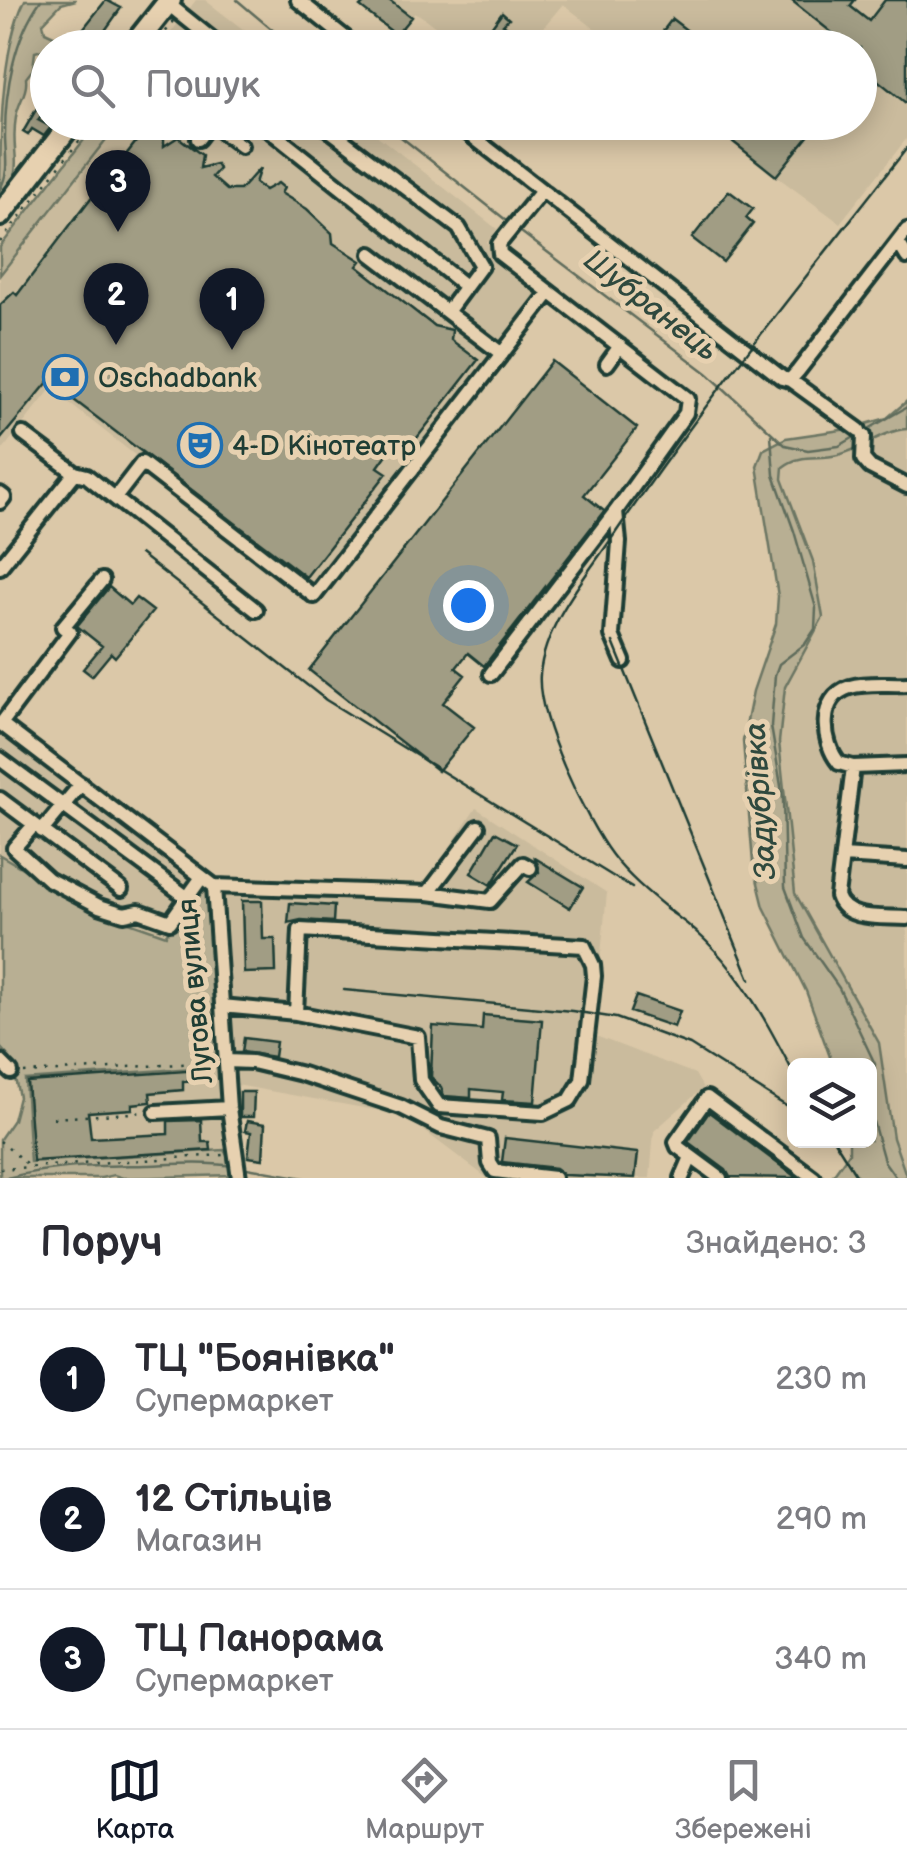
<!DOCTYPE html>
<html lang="uk">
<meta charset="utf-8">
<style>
body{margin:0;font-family:"Balsamiq Sans",sans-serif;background:#f2f2f3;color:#2b2b33}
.controls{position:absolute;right:30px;bottom:30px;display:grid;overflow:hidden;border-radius:15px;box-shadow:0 5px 25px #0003}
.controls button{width:90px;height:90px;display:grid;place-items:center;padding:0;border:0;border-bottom:2px solid #e1e1e2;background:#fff;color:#2b2b33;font:50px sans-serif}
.you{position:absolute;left:468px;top:605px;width:35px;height:35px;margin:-25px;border:8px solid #fff;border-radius:50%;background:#1a73e8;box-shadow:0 0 0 15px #1a73e833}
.badge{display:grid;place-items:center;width:65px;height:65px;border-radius:50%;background:#111827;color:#fff;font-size:32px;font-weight:700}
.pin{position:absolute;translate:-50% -82px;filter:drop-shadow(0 2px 5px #0008)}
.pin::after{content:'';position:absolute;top:52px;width:35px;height:30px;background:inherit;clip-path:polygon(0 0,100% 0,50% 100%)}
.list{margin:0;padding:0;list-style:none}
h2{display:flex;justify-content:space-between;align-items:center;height:130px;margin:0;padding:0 40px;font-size:42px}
h2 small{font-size:32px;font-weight:400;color:#7c7c81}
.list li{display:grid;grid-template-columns:65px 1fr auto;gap:30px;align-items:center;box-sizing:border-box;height:140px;padding:0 40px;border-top:2px solid #e1e1e2}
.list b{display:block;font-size:38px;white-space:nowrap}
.list p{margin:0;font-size:32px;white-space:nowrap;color:#7c7c81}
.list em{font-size:32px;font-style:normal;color:#7c7c81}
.icon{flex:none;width:55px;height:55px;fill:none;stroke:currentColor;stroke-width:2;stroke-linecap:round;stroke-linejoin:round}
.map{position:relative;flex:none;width:907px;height:1178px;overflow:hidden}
.search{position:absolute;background:#fff;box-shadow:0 5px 25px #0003;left:30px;right:30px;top:30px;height:110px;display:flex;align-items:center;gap:25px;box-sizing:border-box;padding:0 35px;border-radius:55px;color:#7c7c81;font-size:38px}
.sheet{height:550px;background:#fff}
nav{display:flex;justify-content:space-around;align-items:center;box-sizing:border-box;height:140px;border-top:2px solid #e1e1e2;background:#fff;font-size:28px;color:#7c7c81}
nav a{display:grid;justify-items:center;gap:5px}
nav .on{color:#111827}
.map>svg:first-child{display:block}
</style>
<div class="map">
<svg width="907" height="1178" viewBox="0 0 907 1178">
<rect width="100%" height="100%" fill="#dbc8a8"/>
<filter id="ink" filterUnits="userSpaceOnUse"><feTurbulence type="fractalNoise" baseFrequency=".01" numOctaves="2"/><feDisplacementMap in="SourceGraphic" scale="20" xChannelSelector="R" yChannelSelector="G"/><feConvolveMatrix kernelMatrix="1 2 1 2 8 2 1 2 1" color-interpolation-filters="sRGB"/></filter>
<g filter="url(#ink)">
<path fill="#cabb9d" d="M196 0H205L266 47 159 48Z
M389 0H907V138L840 223 776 176 814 129 807 123 860 122V48L710 47 672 19 649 47H618L563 4 530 43 503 24 508 18 502 12 477 47H462L420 15 415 13 411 17Z
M98 123H361L497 229 487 243 549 293 314 596 51 389 0 453V247Z
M907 429V1172L893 1138 879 1043 795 893 779 742 785 687 823 617 782 479 783 467 792 460 831 456 859 448 891 431Z
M0 729 200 884 166 935 92 908 0 854Z
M476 808 607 893 593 1035 695 1074 703 1088 654 1131 650 1178H487L403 1115 231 1084 219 878 425 884Z
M216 1067 224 1150 30 1162 24 1081Z"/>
<path fill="#b8af93" stroke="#6c7664" stroke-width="2.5" d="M25 0H76L61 4 43 23 45 32 58 38 62 45 35 52 33 69 26 78C28 92 18 103 16 117 9 158 28 162 0 205 0 145 0 49 25 0Z
M98 122 119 123 0 275V247Z
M907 401V429C881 431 863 449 838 455 818 460 800 453 783 467L782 479 813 561 823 617 785 687 779 742 795 893 879 1043 893 1138 907 1178H831L849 1153V1141L870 1140V1066L833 1065 806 991 764 907 753 863 743 741 753 691 776 624 778 596 757 466 763 450 786 438 848 429 887 418Z
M0 855 92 909 166 935 201 884 211 893 222 1066 25 1080 30 1162 224 1150 230 1160 232 1175 123 1178 114 1175 101 1178H0V1139L13 1120 19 1097 11 1059 0 1047Z"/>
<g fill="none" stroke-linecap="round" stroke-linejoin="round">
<path stroke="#5f6c5c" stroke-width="2.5" d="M237 0 294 48
M382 122 511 224
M0 189C10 171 5 155 5 135 5 90 14 37 41 0
M517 229 707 373 785 445 808 450 839 446 858 435
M865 431 907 407
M771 435 774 475 794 531 816 608 815 629 805 644 779 664 775 675 771 726 783 798 785 887 804 938 839 988 875 1064 870 1102
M870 1111 884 1161 896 1178
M241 1167 304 1178
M7 1178C53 1165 100 1166 147 1165 176 1164 204 1162 233 1166"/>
</g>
<path fill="#a19d84" stroke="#1f3d34" stroke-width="2.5" d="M106 0 121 8 94 46 79 34Z
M367 0H389L411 17 396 35 360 7Z
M791 0H855L850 6 869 21 885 0H907V104L860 66V48H851Z
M502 12 509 18 503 24 536 48H476Z
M672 19 710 48H650Z
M48 89V106L38 120 51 127 44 136 32 129 28 135 23 132Z
M708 122H806L814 129 776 176Z
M164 127V146L178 137 202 155 200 168 216 164 219 169 212 177 227 190H240L260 168 255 183 265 190 278 183 284 188 281 193 307 209 332 233 333 243 361 261 357 266 434 326 452 330 451 340 478 360 406 452 395 443 378 467 387 473 306 577 49 381 0 440V305L14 292 17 295 100 186 98 176 105 174 116 163 118 165 146 129 149 132Z
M729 191 753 209 746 218 753 224 723 262 692 238Z
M552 361 637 428 584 495 604 511 484 666 468 653 456 668 465 675 443 703 474 727 438 771 309 670Z
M109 587 130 605 136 598 153 611 115 657 111 653 92 676 83 669 102 646 77 626Z
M495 832 517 844 491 885 471 873Z
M535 858 583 887 570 908 528 882 539 872Z
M242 901H262L263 939H275L276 972 244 973Z
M290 903 334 906 333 922 301 920 288 923Z
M636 996 680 1011 674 1027 630 1012Z
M483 1015 542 1020 535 1102 502 1100 503 1092 471 1089V1098L444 1096 441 1087 431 1077 433 1026 482 1030Z
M244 1038 276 1042 274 1057 242 1052Z
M200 1070V1081L183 1082V1090L150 1093 151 1102 132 1104V1109L88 1112 91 1138 168 1134V1121L201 1120 202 1142H210L211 1150 33 1161 27 1082Z
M240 1092H254L253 1117H240Z
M709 1112 797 1178 730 1177 726 1170 688 1142Z
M247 1121 265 1124 263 1159 248 1157 251 1132 245 1131Z
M505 1138 638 1153 635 1178 564 1175 555 1168 502 1162Z"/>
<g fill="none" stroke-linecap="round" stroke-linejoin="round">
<defs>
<path id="minor" d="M298 0 358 48
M167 3 223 48
M259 122 465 286
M319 122 459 228 481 266 447 312
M454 122 782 378 790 380 798 371 907 230
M210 123 241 146
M198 139 211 122
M898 242 907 257
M371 254 502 354
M607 364 620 346
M790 380 859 430
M864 436 863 459 870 467 907 486
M75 473 87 476 256 610
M0 494 4 497 0 502
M115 498 142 463 314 596 549 293
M616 511 619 542 612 635 623 661
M0 567 75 473 23 434
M491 674 616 511 686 413 688 399 500 254 499 244 542 191
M0 723 214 886 229 1108 239 1178
M1 724 70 632 63 627 102 580
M0 759 188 898
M907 765 853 767 837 896C845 922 884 916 907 918
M853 767 839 763C822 743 817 697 850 687 867 682 889 685 907 684
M0 799 121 889
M34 825 14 848 48 879 99 906 124 914 139 911 170 922 202 877
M478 827 428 893 490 901 523 864 530 868
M42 831 81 784
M842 856 907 860
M214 886 428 893
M222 1006 296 1013 418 1037 421 1080 439 1106 543 1113 570 1100 582 1080 594 976 593 965 584 946 300 930 296 1013
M0 1061 11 1072
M226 1061 252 1062 302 1074 401 1107 441 1127 488 1139 490 1163 495 1171 554 1178
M156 1112 229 1108
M682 1178 691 1157
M720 1178 678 1147 676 1142 707 1098 814 1178"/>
<path id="highway" d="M132 48 170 0
M0 215 72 122"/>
</defs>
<use href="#minor" stroke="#1f3d34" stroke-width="20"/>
<use href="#highway" stroke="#1f3d34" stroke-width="28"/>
<path stroke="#1f3d34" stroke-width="2.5" stroke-dasharray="2.5 8" stroke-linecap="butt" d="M153 48 174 21
M0 242 94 122
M24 1073 216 1062
M53 1118 147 1112
M0 1141 28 1165
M0 1169 223 1155"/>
<use href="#minor" stroke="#e7d1b0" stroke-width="12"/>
<use href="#highway" stroke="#e7d1b0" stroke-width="20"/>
<path stroke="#1f3d34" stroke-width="2.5" d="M140 554 326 700 632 888
M613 642 750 979
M666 909C729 949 761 1011 794 1074
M678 917C655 898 630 879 612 855 586 821 536 717 540 674 545 623 587 575 614 535 705 401 807 276 907 148
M344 990 572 1011 616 1018 690 1045 794 1111
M834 1140 858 1178"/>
</g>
</g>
<defs>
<symbol id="bank-ring" viewBox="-11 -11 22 22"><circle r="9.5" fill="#e7d1b0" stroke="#1f6fb2" stroke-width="1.5"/><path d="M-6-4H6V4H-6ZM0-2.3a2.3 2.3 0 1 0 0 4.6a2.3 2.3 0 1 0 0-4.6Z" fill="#1f6fb2"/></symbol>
<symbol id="theatre-ring" viewBox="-11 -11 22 22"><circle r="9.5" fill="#e7d1b0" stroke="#1f6fb2" stroke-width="1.5"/><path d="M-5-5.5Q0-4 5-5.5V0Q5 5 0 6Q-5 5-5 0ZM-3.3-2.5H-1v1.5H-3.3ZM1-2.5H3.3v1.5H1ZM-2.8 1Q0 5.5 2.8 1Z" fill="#1f6fb2"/></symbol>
</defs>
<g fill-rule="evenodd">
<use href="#bank-ring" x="40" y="352" width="50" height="50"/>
<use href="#theatre-ring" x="175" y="420" width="50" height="50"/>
</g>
<g text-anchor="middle" stroke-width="10" stroke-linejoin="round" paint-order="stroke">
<g font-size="28" fill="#1f3d34" stroke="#e7d1b0" text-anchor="start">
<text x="98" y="387">Oschadbank</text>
<text x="232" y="455">4-D Кінотеатр</text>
</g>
<g font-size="28" fill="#1f3d34" stroke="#e7d1b0">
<text transform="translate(194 991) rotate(-95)" y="10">Лугова вулиця</text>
</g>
<g font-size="30" font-style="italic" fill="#2f493e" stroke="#e7d1b0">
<text transform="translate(651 305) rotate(38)" y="10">Шубранець</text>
<text transform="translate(760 801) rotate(-94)" y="10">Задубрівка</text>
</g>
</g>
</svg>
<div class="controls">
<button><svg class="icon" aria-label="layers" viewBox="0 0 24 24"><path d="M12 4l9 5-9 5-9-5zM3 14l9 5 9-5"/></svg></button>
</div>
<div class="you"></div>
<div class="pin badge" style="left:232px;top:350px">1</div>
<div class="pin badge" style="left:116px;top:345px">2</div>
<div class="pin badge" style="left:118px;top:232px">3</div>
<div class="search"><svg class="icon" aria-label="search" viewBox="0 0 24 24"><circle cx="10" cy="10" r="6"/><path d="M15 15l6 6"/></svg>Пошук</div>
</div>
<section class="sheet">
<h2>Поруч<small>Знайдено: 3</small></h2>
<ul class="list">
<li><span class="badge">1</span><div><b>ТЦ &quot;Боянівка&quot;</b><p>Супермаркет</p></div><em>230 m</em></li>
<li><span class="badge">2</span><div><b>12 Стільців</b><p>Магазин</p></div><em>290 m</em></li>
<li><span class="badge">3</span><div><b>ТЦ Панорама</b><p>Супермаркет</p></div><em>340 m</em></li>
</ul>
</section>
<nav>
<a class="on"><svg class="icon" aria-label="map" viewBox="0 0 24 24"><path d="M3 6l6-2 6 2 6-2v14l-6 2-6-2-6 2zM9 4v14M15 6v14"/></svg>Карта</a>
<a><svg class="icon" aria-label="directions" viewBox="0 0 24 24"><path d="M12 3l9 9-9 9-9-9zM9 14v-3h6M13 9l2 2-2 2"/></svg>Маршрут</a>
<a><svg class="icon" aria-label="saved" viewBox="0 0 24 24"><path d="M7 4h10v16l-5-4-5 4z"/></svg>Збережені</a>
</nav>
